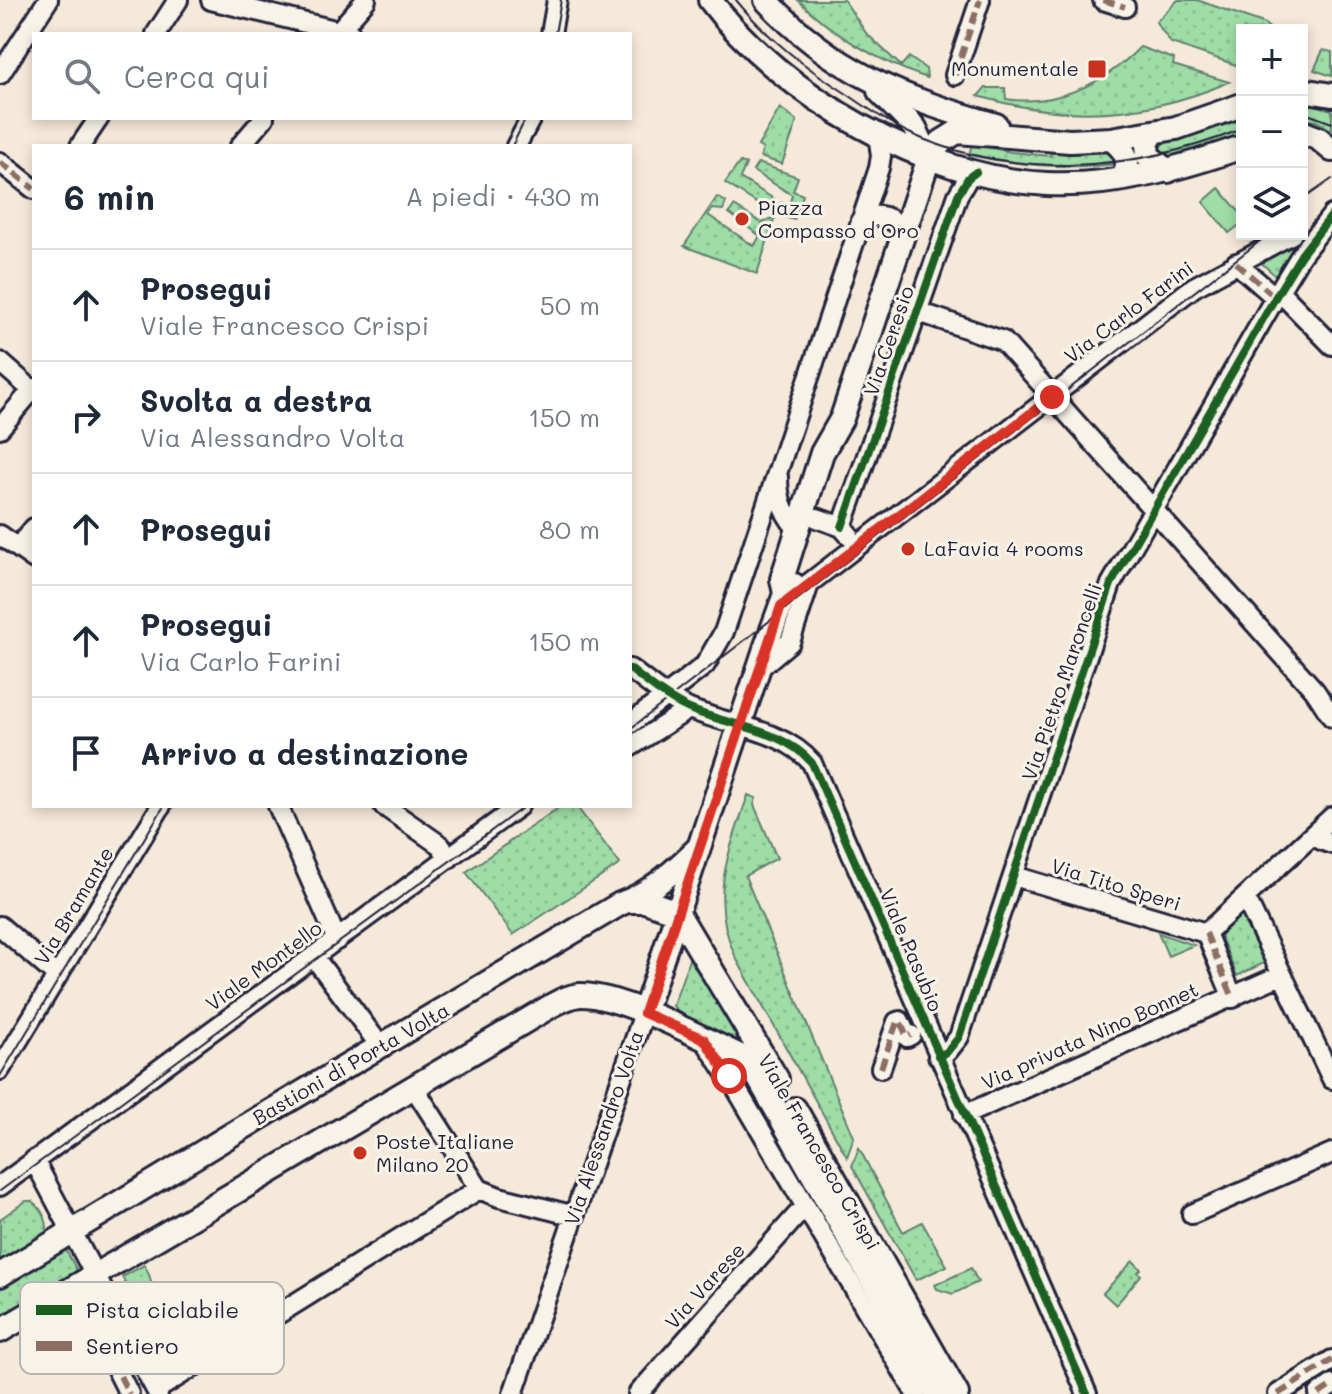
<!DOCTYPE html>
<html lang="it">
<meta charset="utf-8">
<style>
body{margin:0;font-family:Mali,sans-serif;background:#f2f2f3;color:#1f2937}
.controls{position:absolute;right:24px;top:24px;display:grid;overflow:hidden;border-radius:0px;box-shadow:0 4px 12px #0003}
.controls button{width:72px;height:72px;display:grid;place-items:center;padding:0;border:0;border-bottom:2px solid #e0e1e3;background:#fff;color:#1f2937;font:40px sans-serif}
.stop{position:absolute;width:24px;height:24px;margin:-18px;border:6px solid #d93025;border-radius:50%;background:#fff}
.stop.end{background:#d93025;border-color:#fff;box-shadow:0 2px 8px #0008}
.list{margin:0;padding:0;list-style:none}
h2{display:flex;justify-content:space-between;align-items:center;height:104px;margin:0;padding:0 32px;font-size:34px}
h2 small{font-size:26px;font-weight:400;color:#747a83}
.list li{display:grid;grid-template-columns:52px 1fr auto;gap:24px;align-items:center;box-sizing:border-box;height:112px;padding:0 32px;border-top:2px solid #e0e1e3}
.list b{display:block;font-size:30px;white-space:nowrap}
.list p{margin:0;font-size:26px;white-space:nowrap;color:#747a83}
.list em{font-size:26px;font-style:normal;color:#747a83}
.icon{flex:none;width:44px;height:44px;fill:none;stroke:currentColor;stroke-width:2;stroke-linecap:round;stroke-linejoin:round}
.map{position:relative;flex:none;width:1332px;height:1394px;overflow:hidden}
.search{position:absolute;background:#fff;box-shadow:0 4px 12px #0003;left:32px;top:32px;width:600px;height:88px;display:flex;align-items:center;gap:20px;box-sizing:border-box;padding:0 28px;border-radius:0px;color:#747a83;font-size:30px}
.panel{position:absolute;background:#fff;box-shadow:0 4px 12px #0003;left:32px;top:144px;width:600px;height:664px;border-radius:0px}
.map>svg:first-child{display:block}
</style>
<div class="map">
<svg width="1332" height="1394" viewBox="0 0 1332 1394">
<defs>
<pattern id="green-dots" width="8" height="8" patternUnits="userSpaceOnUse" patternTransform="scale(2)"><rect width="8" height="8" fill="#9edda6"/><path d="M2 2h.1M6 6h.1" fill="none" stroke="#88bd90" stroke-width="1.8" stroke-linecap="round"/></pattern>
</defs>
<rect width="100%" height="100%" fill="#f5e9d9"/>
<filter id="ink" filterUnits="userSpaceOnUse"><feTurbulence type="fractalNoise" baseFrequency=".0125" numOctaves="2"/><feDisplacementMap in="SourceGraphic" scale="16" xChannelSelector="R" yChannelSelector="G"/><feConvolveMatrix kernelMatrix="1 2 1 2 8 2 1 2 1" color-interpolation-filters="sRGB"/></filter>
<g filter="url(#ink)">
<path fill="url(#green-dots)" stroke="#608070" stroke-width="2" d="M798 0H844L866 33 901 66 909 57 926 69 927 78C878 61 834 36 798 0Z
M1178 0H1197L1263 23 1272 30H1242V67L1171 43 1156 22Z
M1140 47 1174 59 1173 65 1229 82C1147 118 1064 122 978 96L985 88H1005L1006 99C1056 107 1105 83 1140 47Z
M1323 50 1332 52V76L1314 70Z
M1302 101 1332 110V130L1316 121 1302 119Z
M780 108 797 121 782 164 760 157 763 149 758 146Z
M1242 117V136L1164 160 1154 145Z
M972 144 1011 152 1050 156 1051 151 1074 154 1114 151 1121 164C1068 169 1020 166 969 155Z
M740 162 746 164 740 178 774 199 766 209 725 183Z
M758 163 798 177 793 191 803 195 794 220 785 217 786 213 778 210 781 203 789 205 792 195 753 171Z
M717 197 726 202 723 210 712 209 708 215 754 246 760 236 729 213 734 206 762 223 775 217 757 274 684 246Z
M1304 235 1279 279 1255 257Z
M748 795 756 798 754 805 777 858 745 876 854 1137 847 1157 736 958C708 897 728 855 748 795Z
M561 806H576L620 864 513 935 466 872Z
M1242 914 1266 962 1237 976 1220 935Z
M1158 933 1194 945 1168 956Z
M694 945 747 1045H739L677 1016V1010L673 1006Z
M859 1148 903 1232 922 1222 947 1266 916 1280 852 1166Z
M26 1201H32C41 1208 50 1222 46 1234L0 1262V1219Z
M62 1243 79 1274 0 1325V1283Z
M1133 1261 1141 1269 1138 1272 1141 1275 1116 1305 1103 1293Z
M144 1265C155 1282 154 1298 142 1314L122 1277Z
M971 1268 978 1282 953 1294 937 1289 935 1285Z"/>
<path fill="#9edda6" stroke="#608070" stroke-width="2" d="M1219 188 1242 215V223L1229 233 1203 202Z"/>
<g fill="none" stroke-linecap="round" stroke-linejoin="round">
<defs>
<path id="minor" d="M211 0 351 34
M1103 0 1125 7
M156 34 178 0
M336 34 366 0
M551 34 557 0
M0 74 48 0
M955 75 980 0
M80 146 99 118
M240 146 264 118
M516 146 531 118
M0 162 34 189
M861 220C880 211 891 217 905 231
M1236 263 1275 297
M1279 291 1332 345
M916 311 1003 341 1315 691 1332 717
M0 362 32 390
M0 428 34 388
M778 477C778 498 783 514 797 528
M817 518 842 527 849 535
M842 527 958 195 968 178 976 172
M0 535 34 559
M18 547 34 528
M786 601 1194 287 1292 234
M759 668 790 642 809 584
M630 669C648 683 666 698 687 708 728 726 782 728 812 763L1087 1394
M630 724 705 665 724 632 879 168 881 156 878 134
M630 747 689 709
M278 806 337 940
M384 806 440 845 449 858
M1315 834 1321 840 1332 844
M1014 876 1206 933
M1245 897 1332 1079
M0 926 57 976
M1206 933 1332 817
M1206 933 1233 998
M314 957 381 1047
M704 1039 733 1083 916 1394
M938 1056 947 1052 959 1037 1111 584 1279 291 1301 255 1332 215
M881 1068 897 1022 900 1021 907 1037 911 1035
M0 1070 161 806
M413 1086 479 1189 499 1197 575 1216
M964 1115 1281 975
M34 1160 158 1394
M0 1186 519 806
M1192 1214 1332 1153
M104 1344 129 1394
M156 1390 479 1189
M513 1394 644 1013
M638 1394 798 1214 806 1209
M1278 1394 1332 1360
M1319 1394 1332 1385"/>
<path id="major" d="M710 0C781 95 927 179 1047 184 1114 187 1179 169 1242 147
M766 0C834 73 902 98 996 125
M1302 90 1332 95
M879 91 915 128 929 158
M1302 132 1319 139 1332 150
M1153 133 1147 144 1148 156 1168 171
M1111 139C1126 150 1132 162 1122 179
M785 594 782 579 822 453 842 418 929 158 941 142 957 132 1070 141 1111 139 1176 128 1242 105
M631 901H645L677 912
M677 912 777 1079
M644 1013 766 646 785 594 794 585
M795 1109 957 1394
M0 1275 234 1133 620 904C650 894 676 869 698 848
M0 1331 551 1006C560 1001 569 996 580 995 620 994 704 1039 742 1057L750 1063 936 1394"/>
</defs>
<use href="#minor" stroke="#22223b" stroke-width="24"/>
<use href="#major" stroke="#22223b" stroke-width="28"/>
<use href="#minor" stroke="#f7f3e8" stroke-width="18"/>
<use href="#major" stroke="#f7f3e8" stroke-width="22"/>
<path stroke="#22223b" stroke-width="2" d="M736 0C768 39 805 67 847 94 867 108 887 122 909 133 1014 181 1137 171 1242 129
M555 34 561 0
M1302 112 1332 123
M512 146 526 118
M1302 200 1332 179
M630 729 1269 234
M0 1076 164 806
M0 1191 525 806"/>
<path stroke="#8d6e63" stroke-width="6" stroke-dasharray="12 6" stroke-linecap="butt" d="M1103 0 1125 7
M955 75 980 0
M0 162 34 189
M1236 263 1275 297
M1206 933 1233 998
M881 1068 897 1022 900 1021 907 1037 911 1035
M104 1344 129 1394
M1278 1394 1332 1360
M1319 1394 1332 1385"/>
<defs>
<path id="cycleway" d="M842 527 958 195 968 178 976 172
M630 669C648 683 666 698 687 708 728 726 782 728 812 763L1087 1394
M938 1056 947 1052 959 1037 1111 584 1279 291 1301 255 1332 215"/>
</defs>
<use href="#cycleway" stroke="#f7f3e8" stroke-width="13"/>
<use href="#cycleway" stroke="#1b5e20" stroke-width="8"/>
</g>
</g>
<g fill="none" stroke-linecap="round" stroke-linejoin="round" filter="url(#ink)">
<path stroke="#d93025" stroke-width="10" d="M729 1076 704 1039 644 1013 781 606 1052 397"/>
</g>
<g fill="#c8321e" stroke="#f7f3e8" stroke-width="3">
<rect x="1087" y="59" width="20" height="20" rx="4"/>
<circle cx="742" cy="219" r="8"/>
<circle cx="908" cy="549" r="8"/>
<circle cx="360" cy="1153" r="8"/>
</g>
<g text-anchor="middle" stroke-width="6" stroke-linejoin="round" paint-order="stroke">
<g font-size="20" fill="#22223b" stroke="#f7f3e8" text-anchor="start">
<text x="1079" y="76" text-anchor="end">Monumentale</text>
<text x="758" y="215">Piazza<tspan x="758" dy="23">Compasso d’Oro</tspan></text>
<text x="924" y="556">LaFavia 4 rooms</text>
<text x="376" y="1149">Poste Italiane<tspan x="376" dy="23">Milano 20</tspan></text>
</g>
<g font-size="20" fill="#22223b" stroke="#f7f3e8">
<text transform="translate(1129 312) rotate(-37)" y="7">Via Carlo Farini</text>
<text transform="translate(889 341) rotate(-71)" y="7">Via Ceresio</text>
<text transform="translate(1062 682) rotate(-71)" y="7">Via Pietro Maroncelli</text>
<text transform="translate(1116 885) rotate(17)" y="7">Via Tito Speri</text>
<text transform="translate(74 906) rotate(-59)" y="7">Via Bramante</text>
<text transform="translate(911 950) rotate(67)" y="7">Viale Pasubio</text>
<text transform="translate(264 966) rotate(-36)" y="7">Viale Montello</text>
<text transform="translate(1090 1036) rotate(-24)" y="7">Via privata Nino Bonnet</text>
<text transform="translate(351 1064) rotate(-30)" y="7">Bastioni di Porta Volta</text>
<text transform="translate(604 1128) rotate(-71)" y="7">Via Alessandro Volta</text>
<text transform="translate(819 1152) rotate(60)" y="7">Viale Francesco Crispi</text>
<text transform="translate(705 1286) rotate(-48)" y="7">Via Varese</text>
</g>
</g>
<rect x="20" y="1282" width="264" height="92" rx="12" fill="#f7f3e8" stroke="#b7b4b4" stroke-width="2"/>
<rect x="36" y="1305" width="36" height="10" fill="#1b5e20"/>
<rect x="36" y="1341" width="36" height="10" fill="#8d6e63"/>
<g font-size="22" fill="#22223b">
<text x="86" y="1318">Pista ciclabile</text>
<text x="86" y="1354">Sentiero</text>
</g>
</svg>
<div class="controls">
<button>+</button>
<button>−</button>
<button><svg class="icon" aria-label="layers" viewBox="0 0 24 24"><path d="M12 4l9 5-9 5-9-5zM3 14l9 5 9-5"/></svg></button>
</div>
<div class="stop" style="left:729px;top:1076px"></div>
<div class="stop end" style="left:1052px;top:397px"></div>
<div class="search"><svg class="icon" aria-label="search" viewBox="0 0 24 24"><circle cx="10" cy="10" r="6"/><path d="M15 15l6 6"/></svg>Cerca qui</div>
<section class="panel">
<h2>6 min<small>A piedi · 430 m</small></h2>
<ul class="list">
<li><svg class="icon" aria-label="ahead" viewBox="0 0 24 24"><path d="M12 20V5M6 11l6-6 6 6"/></svg><div><b>Prosegui</b><p>Viale Francesco Crispi</p></div><em>50 m</em></li>
<li><svg class="icon" aria-label="right" viewBox="0 0 24 24"><path d="M7 20v-9h11M14 6l5 5-5 5"/></svg><div><b>Svolta a destra</b><p>Via Alessandro Volta</p></div><em>150 m</em></li>
<li><svg class="icon" aria-label="ahead" viewBox="0 0 24 24"><path d="M12 20V5M6 11l6-6 6 6"/></svg><div><b>Prosegui</b></div><em>80 m</em></li>
<li><svg class="icon" aria-label="ahead" viewBox="0 0 24 24"><path d="M12 20V5M6 11l6-6 6 6"/></svg><div><b>Prosegui</b><p>Via Carlo Farini</p></div><em>150 m</em></li>
<li><svg class="icon" aria-label="arrive" viewBox="0 0 24 24"><path d="M6 21V4h12l-3 4 3 4H6"/></svg><div><b>Arrivo a destinazione</b></div></li>
</ul>
</section>
</div>
